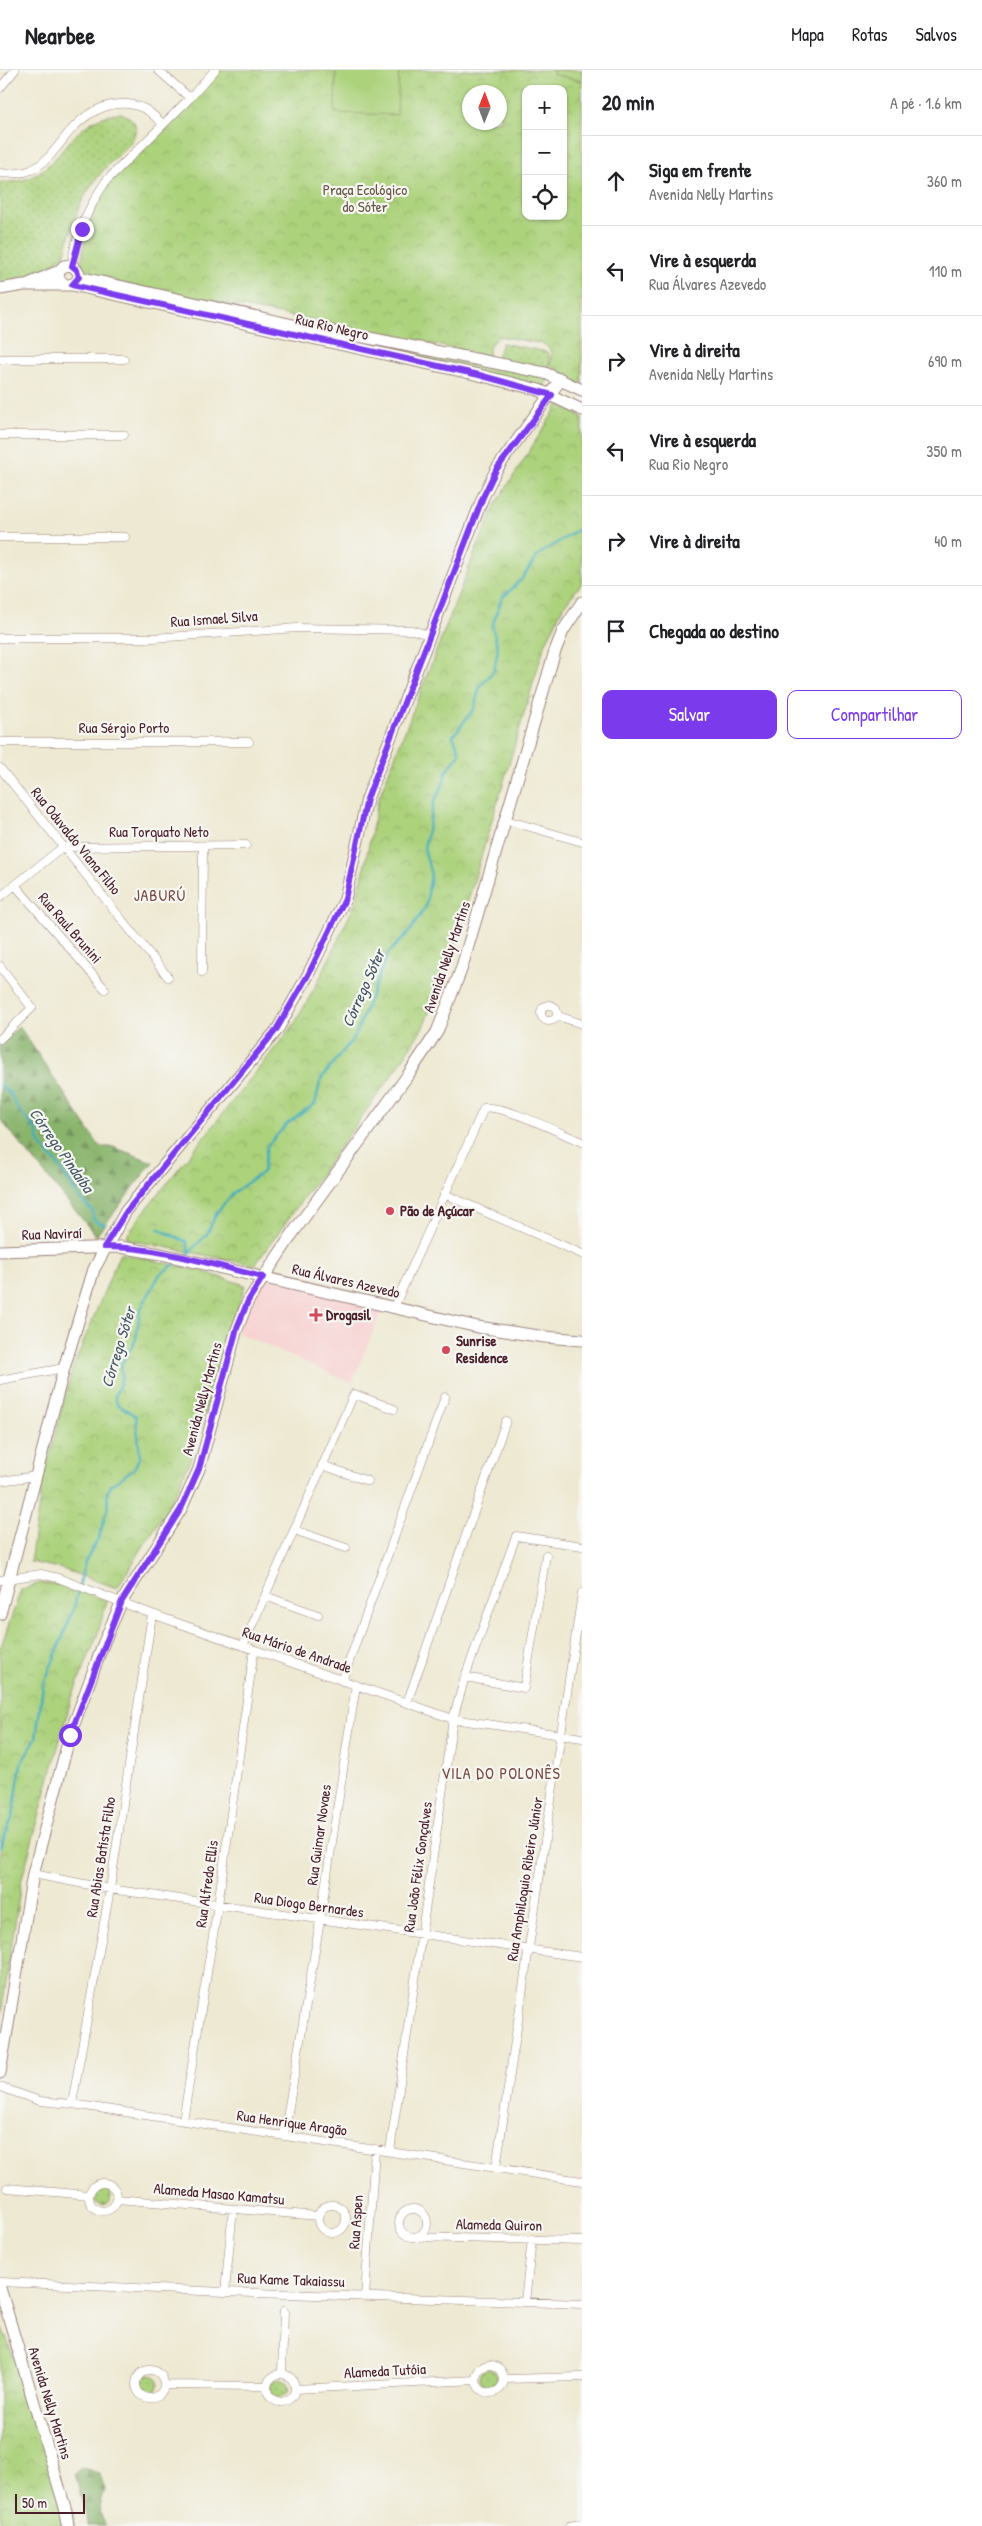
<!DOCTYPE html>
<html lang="pt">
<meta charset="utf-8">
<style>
body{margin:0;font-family:"Patrick Hand",sans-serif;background:#f2f2f2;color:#202124}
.controls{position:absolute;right:15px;top:15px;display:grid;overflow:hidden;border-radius:10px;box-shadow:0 1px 4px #0004}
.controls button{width:45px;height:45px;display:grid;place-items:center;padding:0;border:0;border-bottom:1px solid #e0e0e0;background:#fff;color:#202124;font:25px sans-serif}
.compass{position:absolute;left:462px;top:15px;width:45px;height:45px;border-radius:50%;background:#fff;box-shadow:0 1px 4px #0004;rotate:1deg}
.scale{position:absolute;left:15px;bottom:12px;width:70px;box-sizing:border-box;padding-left:5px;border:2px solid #4a1f2b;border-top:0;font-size:14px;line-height:18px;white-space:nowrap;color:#4a1f2b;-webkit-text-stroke:4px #f6f6f2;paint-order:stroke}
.stop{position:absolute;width:15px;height:15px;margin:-11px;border:4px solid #7c3aed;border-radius:50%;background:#fff}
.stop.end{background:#7c3aed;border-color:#fff;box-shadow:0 1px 5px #0008}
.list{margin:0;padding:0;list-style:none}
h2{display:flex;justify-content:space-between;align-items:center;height:65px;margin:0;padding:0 20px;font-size:21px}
h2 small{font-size:16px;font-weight:400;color:#757577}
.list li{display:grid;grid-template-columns:32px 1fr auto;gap:15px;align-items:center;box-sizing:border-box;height:90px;padding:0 20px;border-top:1px solid #e0e0e0}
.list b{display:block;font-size:19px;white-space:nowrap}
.list p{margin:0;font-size:16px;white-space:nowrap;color:#757577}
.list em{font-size:16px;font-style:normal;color:#757577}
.actions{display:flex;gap:10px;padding:15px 20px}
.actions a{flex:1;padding:11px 0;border:1px solid #7c3aed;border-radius:10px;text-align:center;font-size:18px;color:#7c3aed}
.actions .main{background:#7c3aed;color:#fff}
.icon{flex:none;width:28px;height:28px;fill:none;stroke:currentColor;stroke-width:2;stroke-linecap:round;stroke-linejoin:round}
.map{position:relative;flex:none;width:582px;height:2456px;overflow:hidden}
header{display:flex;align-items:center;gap:30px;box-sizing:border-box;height:70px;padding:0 25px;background:#fff;border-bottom:1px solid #e0e0e0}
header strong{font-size:24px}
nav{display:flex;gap:28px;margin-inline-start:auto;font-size:18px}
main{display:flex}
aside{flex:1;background:#fff}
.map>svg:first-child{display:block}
</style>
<header>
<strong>Nearbee</strong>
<nav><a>Mapa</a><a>Rotas</a><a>Salvos</a></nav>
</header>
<main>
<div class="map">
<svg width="582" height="2456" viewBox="0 0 582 2456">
<defs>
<pattern id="grass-dots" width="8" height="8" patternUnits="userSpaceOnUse" patternTransform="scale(1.25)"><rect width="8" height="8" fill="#acd27c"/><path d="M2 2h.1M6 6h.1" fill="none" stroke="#96b46b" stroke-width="1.8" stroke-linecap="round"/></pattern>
<pattern id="forest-firs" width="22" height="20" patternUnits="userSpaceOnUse" patternTransform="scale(1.25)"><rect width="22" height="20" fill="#89b46c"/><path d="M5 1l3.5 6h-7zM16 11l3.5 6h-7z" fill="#729259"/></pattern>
<pattern id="park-crowns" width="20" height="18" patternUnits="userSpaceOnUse" patternTransform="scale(1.25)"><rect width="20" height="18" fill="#acd27c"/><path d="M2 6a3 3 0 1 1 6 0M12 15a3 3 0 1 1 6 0" fill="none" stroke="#96b46b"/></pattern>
</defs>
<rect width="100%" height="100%" fill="#f6f6f2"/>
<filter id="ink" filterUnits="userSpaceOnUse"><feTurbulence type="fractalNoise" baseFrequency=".02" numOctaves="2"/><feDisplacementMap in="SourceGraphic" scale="10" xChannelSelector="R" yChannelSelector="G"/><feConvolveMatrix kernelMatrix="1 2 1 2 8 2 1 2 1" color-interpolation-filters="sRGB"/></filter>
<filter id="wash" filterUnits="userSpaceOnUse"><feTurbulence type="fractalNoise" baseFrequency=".0096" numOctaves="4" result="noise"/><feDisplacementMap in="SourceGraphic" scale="20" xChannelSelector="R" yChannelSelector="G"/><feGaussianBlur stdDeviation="1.12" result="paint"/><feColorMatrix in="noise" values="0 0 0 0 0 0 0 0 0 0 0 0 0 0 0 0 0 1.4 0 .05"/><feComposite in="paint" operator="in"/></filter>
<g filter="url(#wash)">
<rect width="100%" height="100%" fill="#eee9d2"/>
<path fill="#f7d0d0" d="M263 1207 384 1235 352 1313 236 1262Z"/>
<path fill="url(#grass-dots)" stroke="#7b7854" d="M121 43C130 47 138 52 135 62 133 76 117 84 109 94 101 102 94 112 88 121 75 140 70 165 64 186L39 203 0 213V112C63 117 60 48 121 43Z
M332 268 364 269 493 299 502 273 547 282 550 289 547 303 550 304 544 317Z
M93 2126a9 9 0 1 1 18 0a9 9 0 1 1-18 0Z
M479 2308a9 9 0 1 1 18 0a9 9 0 1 1-18 0Z
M140 2314a9 9 0 1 1 18 0a9 9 0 1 1-18 0Z
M270 2318a9 9 0 1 1 18 0a9 9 0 1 1-18 0Z"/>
<path fill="url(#forest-firs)" stroke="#6a6a4c" d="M19 956 100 1077H113L153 1092 96 1166 0 1049V975Z
M82 2398 100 2405 105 2419 99 2441 106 2456H89L75 2404Z"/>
<path fill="url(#park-crowns)" stroke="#7b7854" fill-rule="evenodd" d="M219 0H582V315L550 296C552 286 553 280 544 274L498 266 490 275 488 286 365 260 147 219 83 205C77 184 94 131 107 114 119 99 136 85 151 72 175 49 198 25 219 0ZM526 19H563V146H526ZM470 22H500V52H470Z
M559 334 582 347V513L563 537 544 577 449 894 423 957 397 998 255 1195 130 1170 126 1167 140 1147 295 953 318 912 355 834 362 809 378 730 473 487 496 434Z
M120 1183 201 1201 245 1215 189 1394 170 1434 117 1518 59 1498 30 1492 43 1409 72 1300Z
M40 1513 69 1516 107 1531 97 1566 71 1630 21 1812 0 1953V1579L21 1520Z
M0 2251 72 2440 75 2456H0Z"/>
<path fill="#acd27c" stroke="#7b7854" d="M336 0H399L397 45 335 43Z
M553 0H582V11L553 4Z"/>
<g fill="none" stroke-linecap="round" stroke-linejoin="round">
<path stroke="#3dacba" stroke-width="2.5" d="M0 1015 11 1025 18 1039 36 1060 40 1074 58 1095 80 1129 92 1140 94 1150 105 1155
M159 1159 187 1172 189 1182
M186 1186 207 1164 217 1142 234 1122 263 1102 267 1076 288 1053 315 1034 321 1009 355 966 388 883 410 861 426 836 431 805 424 778 434 732 443 715 446 702 459 685V679L453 666 474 639 480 616 494 601 498 578 492 556 502 528 521 510 538 485 582 457
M0 1777 13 1746 21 1694 36 1668 43 1616 73 1541 85 1492 99 1467 108 1437 107 1423 111 1415 134 1399 140 1386 136 1346 117 1334 115 1326 122 1308 121 1295 136 1269 140 1240 160 1204 178 1192"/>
</g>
</g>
<g filter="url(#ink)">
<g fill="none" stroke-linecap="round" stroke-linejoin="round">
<defs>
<path id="street" d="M158 0 190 28
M0 18 15 0
M0 103C10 104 21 104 31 100 49 92 59 73 72 59 90 39 118 26 145 39 151 42 158 50 163 54
M72 195C74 167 90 135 106 111L190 28 215 0
M0 289H124
M0 365H124
M0 467H125
M0 568H153L297 558 412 560 429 565
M0 672H249
M0 698 168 907
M506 750 582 772
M15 815 105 919
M0 827 63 777 246 775
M0 896 32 938 0 969
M202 902 203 776
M541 943a8 8 0 1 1 16 0a8 8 0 1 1-16 0Z
M558 946 582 954
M444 1124 582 1184
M394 1237 484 1038C502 1034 562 1064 582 1072
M0 1310 64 1298
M322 1395 368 1411
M0 1411 36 1406
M294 1460 346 1478
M0 1510 41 1504 58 1508 152 1544 453 1649 582 1668
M265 1526 318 1545
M243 1576 354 1324 394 1339
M465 1607 524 1618 546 1485
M342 1611 445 1327
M407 1633 506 1351
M33 1804 110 1819 582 1887
M0 2017 40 2031 72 2034 582 2111
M72 2034 110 1819 152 1544
M183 2051 218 1835 254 1580
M284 2066 320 1851 356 1615
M390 2081 453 1649 465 1607 516 1466 582 1476
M496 2098 582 1523
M89 2127a14 14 0 1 1 28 0a14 14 0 1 1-28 0Z
M7 2118 89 2125
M117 2129 318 2146
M318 2149a14 14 0 1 1 28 0a14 14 0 1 1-28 0Z
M399 2153a14 14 0 1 1 28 0a14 14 0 1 1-28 0Z
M416 2167 582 2171
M0 2212 225 2222 582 2234
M225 2222 233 2139
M365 2227 375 2079
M525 2232 532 2169
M476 2309a14 14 0 1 1 28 0a14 14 0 1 1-28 0Z
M136 2314a14 14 0 1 1 28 0a14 14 0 1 1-28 0Z
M282 2303 284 2241
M267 2318a14 14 0 1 1 28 0a14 14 0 1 1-28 0Z
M505 2309 582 2307
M164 2315 266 2316
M295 2319 476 2310
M569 2456 582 2454"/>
<path id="secondary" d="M79 207 302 257 364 267 545 303 582 320
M26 215 59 201
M72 215 479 305 539 320 582 340
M0 219 24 215H69C76 214 79 210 79 203L72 195 64 196 59 201 58 208 65 215
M0 1181 120 1177 161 1184 478 1257 545 1267 582 1270
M0 1544 64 1298 94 1199 126 1141 277 960 308 905 345 829 367 729 483 427 496 400 561 309
M0 2003 33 1804 70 1665 104 1572 122 1531 181 1439 199 1399 236 1262 248 1231 295 1160 408 1005 437 962 461 900 555 581 563 561 582 532
M0 2218 66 2441 68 2456"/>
</defs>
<use href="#street" stroke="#9c847e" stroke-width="9"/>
<use href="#secondary" stroke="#9c847e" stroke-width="13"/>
<use href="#street" stroke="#fff" stroke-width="8"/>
<use href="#secondary" stroke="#fff" stroke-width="11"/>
</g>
</g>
<g fill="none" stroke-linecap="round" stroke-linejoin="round" filter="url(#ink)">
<path stroke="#7c3aed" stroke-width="6" d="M70 1665 122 1531 181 1439 199 1399 237 1258 248 1231 263 1207C213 1195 155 1176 104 1177L126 1142 276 960 308 905 345 829 367 729 483 427 496 400 552 325 479 305 72 215 79 207 77 200 72 196 82 159"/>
</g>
<g fill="#d1495b" stroke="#f6f6f2" stroke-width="2">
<circle cx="390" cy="1141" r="5"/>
<path d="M313.5 1237.5h5v5h5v5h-5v5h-5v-5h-5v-5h5z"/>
<circle cx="446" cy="1280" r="5"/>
</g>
<g text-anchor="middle" stroke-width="4.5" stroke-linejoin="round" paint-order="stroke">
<g font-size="15" fill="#675543" stroke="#f6f6f2">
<text x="365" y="125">Praça Ecológico<tspan x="365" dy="17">do Sóter</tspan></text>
</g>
<g font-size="15" fill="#4a1f2b" stroke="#f6f6f2">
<text transform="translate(332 257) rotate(13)" y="5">Rua Rio Negro</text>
<text transform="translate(214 549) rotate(-4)" y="5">Rua Ismael Silva</text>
<text x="124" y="663">Rua Sérgio Porto</text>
<text x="159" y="767">Rua Torquato Neto</text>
<text transform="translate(76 771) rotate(51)" y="5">Rua Oduvaldo Viana Filho</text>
<text transform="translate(70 858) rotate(49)" y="5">Rua Raul Brunini</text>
<text transform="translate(447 887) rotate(-71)" y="5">Avenida Nelly Martins</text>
<text transform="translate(52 1164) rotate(-2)" y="5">Rua Naviraí</text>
<text transform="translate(346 1211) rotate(13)" y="5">Rua Álvares Azevedo</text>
<text transform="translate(202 1329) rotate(-75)" y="5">Avenida Nelly Martins</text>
<text transform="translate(297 1580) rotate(19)" y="5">Rua Mário de Andrade</text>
<text transform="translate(319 1765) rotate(-82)" y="5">Rua Guimar Novaes</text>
<text transform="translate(101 1787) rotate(-81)" y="5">Rua Abias Batista Filho</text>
<text transform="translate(418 1797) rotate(-82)" y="5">Rua João Félix Gonçalves</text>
<text transform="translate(525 1809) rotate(-81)" y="5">Rua Amphiloquio Ribeiro Júnior</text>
<text transform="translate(207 1814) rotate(-82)" y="5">Rua Alfredo Ellis</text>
<text transform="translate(309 1835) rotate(8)" y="5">Rua Diogo Bernardes</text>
<text transform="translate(292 2053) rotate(8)" y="5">Rua Henrique Aragão</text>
<text transform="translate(219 2124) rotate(5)" y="5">Alameda Masao Kamatsu</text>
<text transform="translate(356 2152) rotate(-86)" y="5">Rua Aspen</text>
<text transform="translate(499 2155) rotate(1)" y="5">Alameda Quiron</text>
<text transform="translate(291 2210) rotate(2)" y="5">Rua Kame Takaiassu</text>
<text transform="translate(385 2301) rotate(-3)" y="5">Alameda Tutóia</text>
<text transform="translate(50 2333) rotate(73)" y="5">Avenida Nelly Martins</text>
</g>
<g font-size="15" font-weight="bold" fill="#4a1f2b" stroke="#f6f6f2" text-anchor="start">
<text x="400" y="1146">Pão de Açúcar</text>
<text x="326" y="1250">Drogasil</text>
<text x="456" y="1276">Sunrise<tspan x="456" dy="17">Residence</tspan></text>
</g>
<g font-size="16" letter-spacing="1" fill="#7a4a43" stroke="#f6f6f2">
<text x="160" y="831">JABURÚ</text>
<text x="501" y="1709">VILA DO POLONÊS</text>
</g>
<g font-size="16" font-style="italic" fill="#455764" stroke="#f6f6f2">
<text transform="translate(363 918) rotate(-66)" y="6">Córrego Sóter</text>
<text transform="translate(62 1080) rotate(55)" y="6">Córrego Pindaíba</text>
<text transform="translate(118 1277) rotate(-73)" y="6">Córrego Sóter</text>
</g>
</g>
</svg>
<div class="controls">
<button>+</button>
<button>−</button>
<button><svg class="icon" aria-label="locate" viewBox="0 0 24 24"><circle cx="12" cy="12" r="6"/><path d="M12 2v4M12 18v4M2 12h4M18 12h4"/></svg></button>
</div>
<svg class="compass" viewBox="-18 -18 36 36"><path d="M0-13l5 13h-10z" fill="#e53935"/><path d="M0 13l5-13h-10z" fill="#757577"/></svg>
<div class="scale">50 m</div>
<div class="stop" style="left:70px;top:1665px"></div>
<div class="stop end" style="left:82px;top:159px"></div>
</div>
<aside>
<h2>20 min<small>A pé · 1.6 km</small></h2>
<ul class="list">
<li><svg class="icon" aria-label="ahead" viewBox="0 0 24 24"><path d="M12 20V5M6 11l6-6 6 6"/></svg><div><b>Siga em frente</b><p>Avenida Nelly Martins</p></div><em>360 m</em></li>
<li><svg class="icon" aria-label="left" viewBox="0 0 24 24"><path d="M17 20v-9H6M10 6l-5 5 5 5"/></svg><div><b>Vire à esquerda</b><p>Rua Álvares Azevedo</p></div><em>110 m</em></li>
<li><svg class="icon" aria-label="right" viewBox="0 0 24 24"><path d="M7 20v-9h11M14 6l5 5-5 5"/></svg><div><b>Vire à direita</b><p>Avenida Nelly Martins</p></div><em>690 m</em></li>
<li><svg class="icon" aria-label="left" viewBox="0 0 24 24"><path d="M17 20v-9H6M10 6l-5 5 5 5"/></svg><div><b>Vire à esquerda</b><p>Rua Rio Negro</p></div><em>350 m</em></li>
<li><svg class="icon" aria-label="right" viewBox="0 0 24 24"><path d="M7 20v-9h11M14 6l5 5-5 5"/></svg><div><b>Vire à direita</b></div><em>40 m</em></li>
<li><svg class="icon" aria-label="arrive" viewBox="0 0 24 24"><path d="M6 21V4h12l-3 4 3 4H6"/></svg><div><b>Chegada ao destino</b></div></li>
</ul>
<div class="actions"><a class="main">Salvar</a><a>Compartilhar</a></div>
</aside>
</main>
